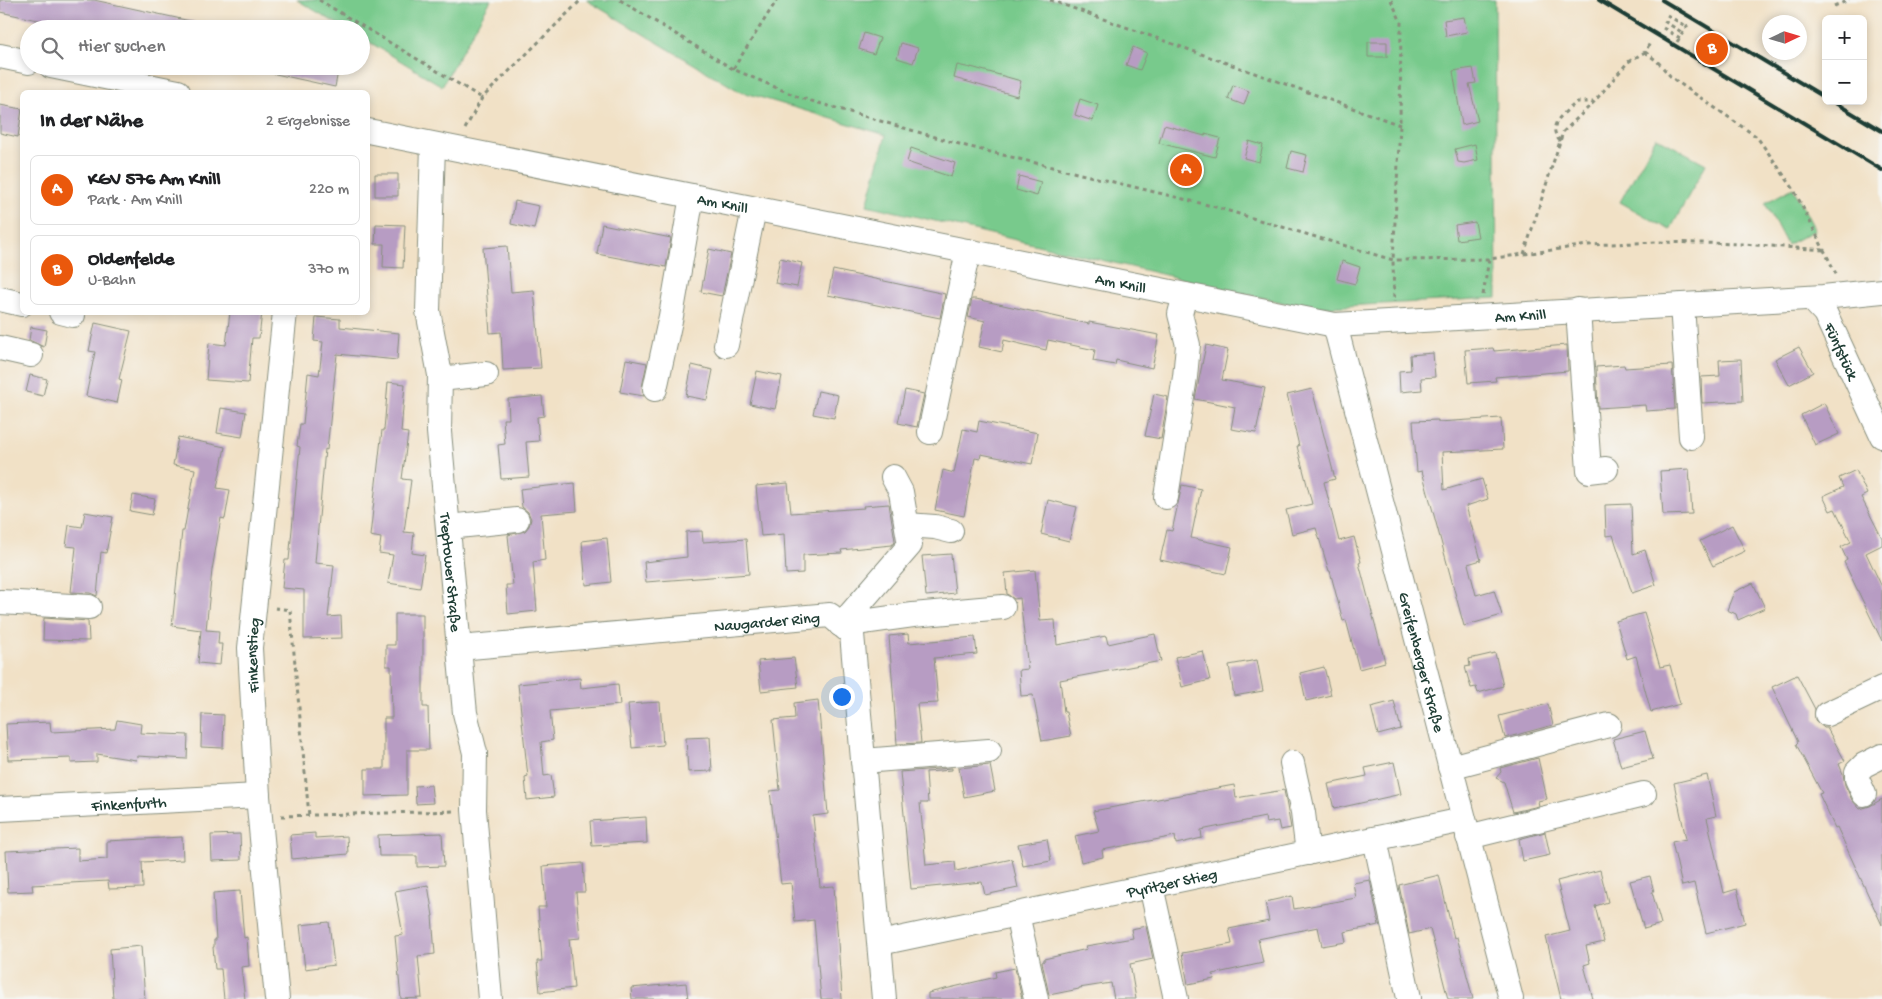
<!DOCTYPE html>
<html lang="de">
<meta charset="utf-8">
<style>
body{margin:0;font-family:"Gochi Hand",sans-serif;background:#f6f6f6;color:#202124}
.controls{position:absolute;right:15px;top:15px;display:grid;overflow:hidden;border-radius:8px;box-shadow:0 2px 8px #0003}
.controls button{width:45px;height:45px;display:grid;place-items:center;padding:0;border:0;border-bottom:1px solid #e0e0e0;background:#fff;color:#202124;font:25px sans-serif}
.compass{position:absolute;left:1762px;top:15px;width:45px;height:45px;border-radius:50%;background:#fff;box-shadow:0 2px 8px #0003;rotate:86deg}
.you{position:absolute;left:841px;top:696px;width:18px;height:18px;margin:-12px;border:4px solid #fff;border-radius:50%;background:#1a73e8;box-shadow:0 0 0 8px #1a73e833}
.badge{display:grid;place-items:center;width:32px;height:32px;border-radius:50%;background:#ea580c;color:#fff;font-size:16px;font-weight:700}
.pin{position:absolute;translate:-50% -50%;border:2px solid #fff;box-shadow:0 1px 5px #0006}
.list{margin:0;padding:0;list-style:none}
h2{display:flex;justify-content:space-between;align-items:center;height:65px;margin:0;padding:0 20px;font-size:21px}
h2 small{font-size:16px;font-weight:400;color:#757577}
.list li{display:grid;grid-template-columns:32px 1fr auto;gap:15px;align-items:center;box-sizing:border-box;height:70px;margin:0 10px 10px;padding:0 10px;border:1px solid #e0e0e0;border-radius:8px}
.list b{display:block;font-size:19px;white-space:nowrap}
.list p{margin:0;font-size:16px;white-space:nowrap;color:#757577}
.list em{font-size:16px;font-style:normal;color:#757577}
.icon{flex:none;width:28px;height:28px;fill:none;stroke:currentColor;stroke-width:2;stroke-linecap:round;stroke-linejoin:round}
.map{position:relative;flex:none;width:1882px;height:999px;overflow:hidden}
.search{position:absolute;background:#fff;box-shadow:0 2px 8px #0003;left:20px;top:20px;width:350px;height:55px;display:flex;align-items:center;gap:12px;box-sizing:border-box;padding:0 18px;border-radius:28px;color:#757577;font-size:19px}
.panel{position:absolute;background:#fff;box-shadow:0 2px 8px #0003;left:20px;top:90px;width:350px;height:225px;border-radius:8px}
.map>svg:first-child{display:block}
</style>
<div class="map">
<svg width="1882" height="999" viewBox="0 0 1882 999">
<rect width="100%" height="100%" fill="#f6f6f2"/>
<filter id="ink" filterUnits="userSpaceOnUse"><feTurbulence type="fractalNoise" baseFrequency=".02" numOctaves="2"/><feDisplacementMap in="SourceGraphic" scale="10" xChannelSelector="R" yChannelSelector="G"/><feConvolveMatrix kernelMatrix="1 2 1 2 8 2 1 2 1" color-interpolation-filters="sRGB"/></filter>
<filter id="wash" filterUnits="userSpaceOnUse"><feTurbulence type="fractalNoise" baseFrequency=".0096" numOctaves="4" result="noise"/><feDisplacementMap in="SourceGraphic" scale="20" xChannelSelector="R" yChannelSelector="G"/><feGaussianBlur stdDeviation="1.12" result="paint"/><feColorMatrix in="noise" values="0 0 0 0 0 0 0 0 0 0 0 0 0 0 0 0 0 1.4 0 .05"/><feComposite in="paint" operator="in"/></filter>
<g filter="url(#wash)">
<rect width="100%" height="100%" fill="#f1e1c6"/>
<path fill="#78ca8c" stroke="#4c8460" d="M297 0H491L442 86 361 37V29H346Z
M586 0H1495L1497 298 1306 308 867 205 886 135 739 91Z
M1656 137 1706 164 1670 230 1620 202Z
M1793 188 1815 230 1787 245 1765 203Z"/>
<g id="blocks">
<path fill="#b79cc3" d="M0 0H94L195 22 194 29H80L0 12Z
M1464 17 1467 32 1446 36 1444 20Z
M864 33 880 38 874 54 859 49Z
M1368 42H1387V57H1368Z
M901 43 918 48 913 63 897 58Z
M1133 47 1147 53 1140 70 1126 65Z
M957 65 971 68V67L1021 81 1017 96 954 78Z
M272 66H339L335 87 271 73Z
M1473 68 1476 83 1469 84 1478 121 1462 125 1453 71Z
M1233 85 1249 91 1244 105 1228 99Z
M1080 99 1098 105 1093 121 1075 115Z
M0 105 22 109 18 137 0 133Z
M1164 125 1205 136V134L1220 138 1215 157 1159 143Z
M1249 141 1263 145 1259 162 1244 158Z
M1475 144 1478 160 1464 163 1458 162 1455 149Z
M911 148 955 163 951 177 907 162Z
M1291 151 1307 155 1303 172 1287 168Z
M375 174H398V196H375Z
M1019 176 1041 182 1037 196 1016 190Z
M515 201 539 206 534 229 511 224Z
M1475 222 1478 237 1457 240 1455 225Z
M376 224 405 225 403 268 383 267 384 244H375Z
M602 224 671 238 666 267 597 254Z
M507 246 511 292 534 290 541 368 503 370 501 332 490 333 483 248Z
M709 249 731 254 722 296 701 292Z
M780 258 802 263 797 287 775 283Z
M1342 261 1360 267 1355 284 1337 279Z
M833 270 945 294 940 318 828 295Z
M972 299H976L1089 324V322L1159 335 1152 368 1116 360 1115 365 1093 361 1095 350 1048 340 1046 350 1004 340 1002 352 979 347 985 321 968 317Z
M230 312H262L259 338H252L248 383 206 380 209 343 226 345Z
M316 317 340 319V327L399 333 397 360 337 354 327 450 325 449 315 563 334 565 328 617 341 616 342 638 304 639V590L282 588 285 560H289L300 447 297 446 300 424H303L308 373 319 375 323 342 314 341Z
M95 323 131 331 119 379 122 380 117 403 86 396 95 352 89 351Z
M31 327 47 330 44 347 29 340Z
M1206 345 1228 350 1222 380 1265 388 1256 433 1231 429 1235 407 1195 399Z
M1567 345 1568 371 1495 377 1496 381 1468 383 1465 350 1493 348 1494 351Z
M1799 347 1813 372 1789 385 1775 359Z
M1433 353 1435 377 1421 378 1422 390 1400 392 1399 371 1411 370 1410 355Z
M626 359 647 363 642 387 644 396 620 392Z
M1741 359 1743 401 1702 403 1701 377 1720 376 1719 360Z
M692 365 713 370 707 400 686 396Z
M1624 365 1625 368 1672 365 1675 409 1646 411 1645 405 1598 408 1596 367Z
M757 371 782 376 775 409 750 404Z
M30 375 47 379 43 396 26 392Z
M388 382 405 384 401 432 408 433 402 479 411 480 404 532 414 533 412 553 425 555 420 588 388 583 393 555 379 553 381 538 370 536 382 430H384Z
M1312 389 1335 479 1324 482 1339 541 1354 537 1361 562 1359 563 1385 662 1359 669 1346 620 1343 621 1330 571H1329L1316 528 1292 534 1286 510 1312 504 1297 446H1299L1287 395Z
M905 390 924 394 917 427 898 423Z
M818 391 838 395 834 418 813 414Z
M1154 394 1168 397 1161 439 1145 436Z
M542 396 544 416 537 417 539 441 526 442 529 477 501 479 498 445 505 444 503 419H509L508 399Z
M1824 403 1839 434 1815 445 1801 415Z
M221 408 246 412 242 437 217 433Z
M1501 418 1503 449 1442 452 1444 490 1482 479 1488 499 1466 506 1481 560 1468 564 1476 595 1494 590 1502 615 1464 626 1422 471 1417 472 1413 421 1438 420V422Z
M979 421 1038 433 1032 464 981 454 980 459 975 458 964 516 935 510 943 470 954 473 963 429 977 432Z
M178 437 225 447 217 488 230 490 225 519 221 518 212 570 206 630 219 631 218 644H222L220 665 198 663 201 630 172 626 182 531H184L195 469 173 465Z
M1689 469 1692 514 1663 515 1660 471Z
M1856 470 1867 494 1861 497 1882 538V545L1866 553 1882 587V641L1844 562 1847 560 1841 547 1851 542 1835 509 1830 511 1823 496 1843 487 1839 478Z
M575 483 577 511 541 514 545 560 533 562 537 611 508 614 506 585H513L508 535 525 531 529 526 531 519 528 512 522 507 520 489Z
M788 483 791 513 864 508 863 506 889 504 895 541 892 545 841 550 842 553 803 555V573L786 574 784 534 761 536 756 486Z
M1182 485 1201 489 1191 538 1232 547 1226 574 1160 560 1167 530 1172 531Z
M133 495 155 499 152 515 130 511Z
M1048 500 1077 507 1069 541 1041 534Z
M1631 504 1633 554 1645 550 1656 585 1632 593 1613 535 1606 536 1605 505Z
M85 512 113 517 106 553 101 552 97 596 90 593 71 592 76 547 66 546 69 525 82 527Z
M1732 525 1745 551 1713 566 1700 541Z
M702 531 703 542 746 539 749 574 646 582 644 562 687 557 686 532Z
M607 538 611 582 586 585 582 541Z
M951 554 955 593 926 596 922 556Z
M1035 570 1040 621 1055 620 1057 645 1106 636 1108 644 1155 634 1161 661 1060 680 1064 712H1066L1071 736 1042 741 1033 695 1021 696 1019 670 1028 669 1020 598 1014 599 1007 594 1005 573Z
M1753 583 1765 608 1738 620 1736 614 1727 610 1734 592Z
M1644 613 1660 667 1670 665 1680 704 1651 712 1636 656 1627 659 1616 621Z
M395 614H423V707H428L429 750H407V795L365 796V769H384V718H392L391 666H386V645H395Z
M44 618 88 621 89 641 43 640Z
M908 634 909 643 975 637 977 654 934 658 938 703 917 704 921 743 897 744 889 636Z
M1203 651 1210 680 1182 687 1175 657Z
M1495 653 1503 686 1478 693 1476 687 1471 688 1465 667 1470 666 1469 659Z
M794 658 798 687 761 691 758 661Z
M1257 660 1263 691 1234 696 1229 665Z
M1324 667 1331 695 1306 701 1300 673Z
M1797 675 1815 709V720L1824 728H1827L1845 761 1839 764 1843 774 1845 785 1852 800 1860 809 1870 806 1882 799V925L1837 827 1835 828 1819 794 1822 793 1796 744 1798 742 1772 687Z
M580 678 581 688 618 684 620 705 550 711 553 740 541 742 544 776 551 775 554 797 527 800 525 778 528 777 518 684Z
M818 700 828 814 813 816 820 887 834 886 842 999H821L814 920 795 922 791 883 781 884 770 791 780 790 773 720 795 718 794 703Z
M1394 701 1401 729 1378 735 1371 707Z
M660 702 663 745 632 748 628 704Z
M1548 704 1553 725 1505 738 1499 716Z
M202 714 224 715 223 748 201 747Z
M117 720 141 724 140 733 188 735 187 759 137 756 136 760 97 754V762L71 763V758L8 760 6 724 50 722 51 732 115 729Z
M1645 731 1653 759 1621 767 1613 739Z
M710 737 712 771 688 772 686 738Z
M1538 758 1547 799 1538 801 1539 806 1513 812 1504 782 1496 778 1501 772 1500 768Z
M1394 762 1401 794 1334 809 1328 784 1367 776 1365 768Z
M990 765 995 791 964 797 959 768Z
M952 768V770L926 772 928 803H920L926 865 955 862 956 871 1012 859 1018 888 985 895 982 882 911 889 900 772Z
M1707 775 1716 816 1707 818 1724 893 1737 889 1745 923 1706 933 1694 883 1682 886 1672 842 1686 839 1674 783Z
M431 785 433 803 416 804 415 786Z
M1234 785 1236 798 1284 790 1291 828 1280 830 1278 821 1266 823 1265 817 1201 830 1202 838 1176 844 1175 836 1102 850 1103 857 1081 862 1075 836 1099 831 1093 811Z
M646 817 647 843 592 846 590 821Z
M1545 832 1550 855 1523 861 1519 839Z
M315 833V838L347 836 348 854 292 859 290 835Z
M442 833 444 866 417 867V856H379L378 835Z
M240 834 241 860 212 861 211 835Z
M182 837 183 860 142 862 143 888 109 889 108 881 32 885 33 891 8 892 6 851 78 848V861L107 859V841Z
M1047 839 1051 861 1023 866 1018 844Z
M583 863 585 892H576L580 938 569 939 574 988 540 992 537 961H542L538 907H546L543 866Z
M1600 870 1608 902 1595 906 1604 942 1586 946 1590 963 1584 965 1593 999H1561L1546 937 1570 931 1557 881Z
M1439 875 1454 938 1457 937 1473 999H1448L1430 929 1409 934 1399 885Z
M1650 876 1654 892H1652L1661 924 1644 929 1630 881Z
M1370 880 1379 925 1344 932 1346 942 1322 946 1318 927 1258 939 1263 963 1213 974 1214 979 1188 984 1182 953 1232 944 1229 929 1269 921 1265 902 1292 896 1294 909 1356 898 1353 883Z
M428 885 433 916H432L435 954 418 956 422 998 401 999 395 936 403 935 395 891Z
M240 891 244 938 247 937 249 966 241 967 245 999H224L221 969H215L213 947H214V940H216L213 893Z
M329 922 334 965 305 969 300 925Z
M1146 926 1153 959 1130 964 1136 999H1114L1111 983 1079 988V989L1049 995 1042 962 1044 961V959L1087 949 1086 946 1133 938 1131 929Z
M141 946 145 999H113L110 949Z
M1015 968 1022 999H928V993L996 977 995 972Z
M686 983 688 999H632L631 988Z"/>
</g>
</g>
<g filter="url(#ink)">
<use href="#blocks" fill-opacity="0" stroke="#888f7d" stroke-width="1"/>
<g fill="none" stroke-linecap="round" stroke-linejoin="round">
<defs>
<g id="minor">
<path d="M0 56 29 62"/>
<path d="M51 66 178 92"/>
<path id="s1" d="M368 131 1335 325 1823 297 1882 291"/>
<path id="s2" d="M433 145 428 311 440 375 439 432 465 713 475 753 474 810 490 999"/>
<path id="s3" d="M1811 298 1825 313 1882 436"/>
<path d="M0 299 22 304"/>
<path d="M1682 305 1691 437"/>
<path d="M1578 310 1589 471 1606 469"/>
<path d="M61 312 73 315"/>
<path id="s4" d="M1335 325 1511 999"/>
<path d="M726 345 754 209"/>
<path d="M0 348 31 355"/>
<path d="M440 379 486 374"/>
<path d="M655 389 671 316 692 196"/>
<path d="M930 432 968 251"/>
<path d="M1166 497 1185 377 1188 345 1180 314 1185 295"/>
<path d="M907 525 935 527 951 531"/>
<path d="M448 527 517 520"/>
<path d="M0 602 89 607"/>
<path d="M841 625 910 545 901 492 893 477"/>
<path d="M841 625 913 615 1003 607"/>
<path id="s5" d="M459 648 830 615 852 634 884 999"/>
<path d="M1827 714 1882 688"/>
<path d="M863 761 989 751"/>
<path d="M1292 763 1303 813 1308 853"/>
<path d="M1450 767 1609 725"/>
<path d="M1864 794 1857 779V772L1864 765 1882 756"/>
<path id="s6" d="M0 809 258 796"/>
<path d="M1468 837 1644 794"/>
<path d="M1375 839 1409 998"/>
<path d="M1151 886 1176 999"/>
<path d="M1017 914 1036 999"/>
<path id="s7" d="M880 943 1463 820"/>
<path id="s8" d="M277 999 258 796 250 648 285 312"/>
</g>
</defs>
<use href="#minor" stroke="#888f7d" stroke-width="26"/>
<path stroke="#888f7d" stroke-width="3" stroke-dasharray="4 4" stroke-linecap="butt" d="M319 0 482 98
M620 0 733 69 798 97 966 146 1212 206 1393 260 1489 259 1588 245 1658 242 1743 244 1824 250
M1050 0 1400 125
M1391 0 1401 22 1400 125 1393 260 1394 302
M1834 6 1849 0
M1667 15 1687 27
M1664 21 1683 33
M1663 28 1680 38
M1677 42 1689 23
M1645 52 1657 61 1672 78 1757 137 1793 188 1837 276
M733 69 777 0
M465 129 482 98 581 0
M1560 141C1545 124 1565 113 1577 102H1593
M1524 254 1563 132 1594 102 1628 62 1645 52 1650 43
M1483 295 1489 259
M275 608 290 610 309 816
M281 816 455 811"/>
<use href="#minor" stroke="#fff" stroke-width="24"/>
<path stroke="#1f3d34" stroke-width="4" d="M1599 0 1882 170
M1662 0 1826 98
M1832 101 1882 131"/>
</g>
</g>
<g text-anchor="middle" stroke-width="4" stroke-linejoin="round" paint-order="stroke">
<g font-size="16" fill="#1f3d34" stroke="#f6f6f2">
<text dy="6" stroke="none"><textPath href="#s1" startOffset="362">Am Knill</textPath></text>
<text dy="6" stroke="none"><textPath href="#s1" startOffset="768">Am Knill</textPath></text>
<text dy="6" stroke="none"><textPath href="#s1" startOffset="1172">Am Knill</textPath></text>
<text dy="6" stroke="none"><textPath href="#s3" startOffset="62">Fünfstück</textPath></text>
<text dy="6" stroke="none"><textPath href="#s2" startOffset="429">Treptower Straße</textPath></text>
<text dy="6" stroke="none"><textPath href="#s5" startOffset="309">Naugarder Ring</textPath></text>
<text dy="6" stroke="none"><textPath href="#s8" startOffset="345">Finkenstieg</textPath></text>
<text dy="6" stroke="none"><textPath href="#s4" startOffset="348">Greifenberger Straße</textPath></text>
<text dy="6" stroke="none"><textPath href="#s6" startOffset="129">Finkenfurth</textPath></text>
<text dy="6" stroke="none"><textPath href="#s7" startOffset="298">Pyritzer Stieg</textPath></text>
</g>
</g>
</svg>
<div class="controls">
<button>+</button>
<button>−</button>
</div>
<svg class="compass" viewBox="-18 -18 36 36"><path d="M0-13l5 13h-10z" fill="#e53935"/><path d="M0 13l5-13h-10z" fill="#757577"/></svg>
<div class="you"></div>
<div class="pin badge" style="left:1186px;top:170px">A</div>
<div class="pin badge" style="left:1712px;top:49px">B</div>
<div class="search"><svg class="icon" aria-label="search" viewBox="0 0 24 24"><circle cx="10" cy="10" r="6"/><path d="M15 15l6 6"/></svg>Hier suchen</div>
<section class="panel">
<h2>In der Nähe<small>2 Ergebnisse</small></h2>
<ul class="list">
<li><span class="badge">A</span><div><b>KGV 576 Am Knill</b><p>Park · Am Knill</p></div><em>220 m</em></li>
<li><span class="badge">B</span><div><b>Oldenfelde</b><p>U-Bahn</p></div><em>370 m</em></li>
</ul>
</section>
</div>
